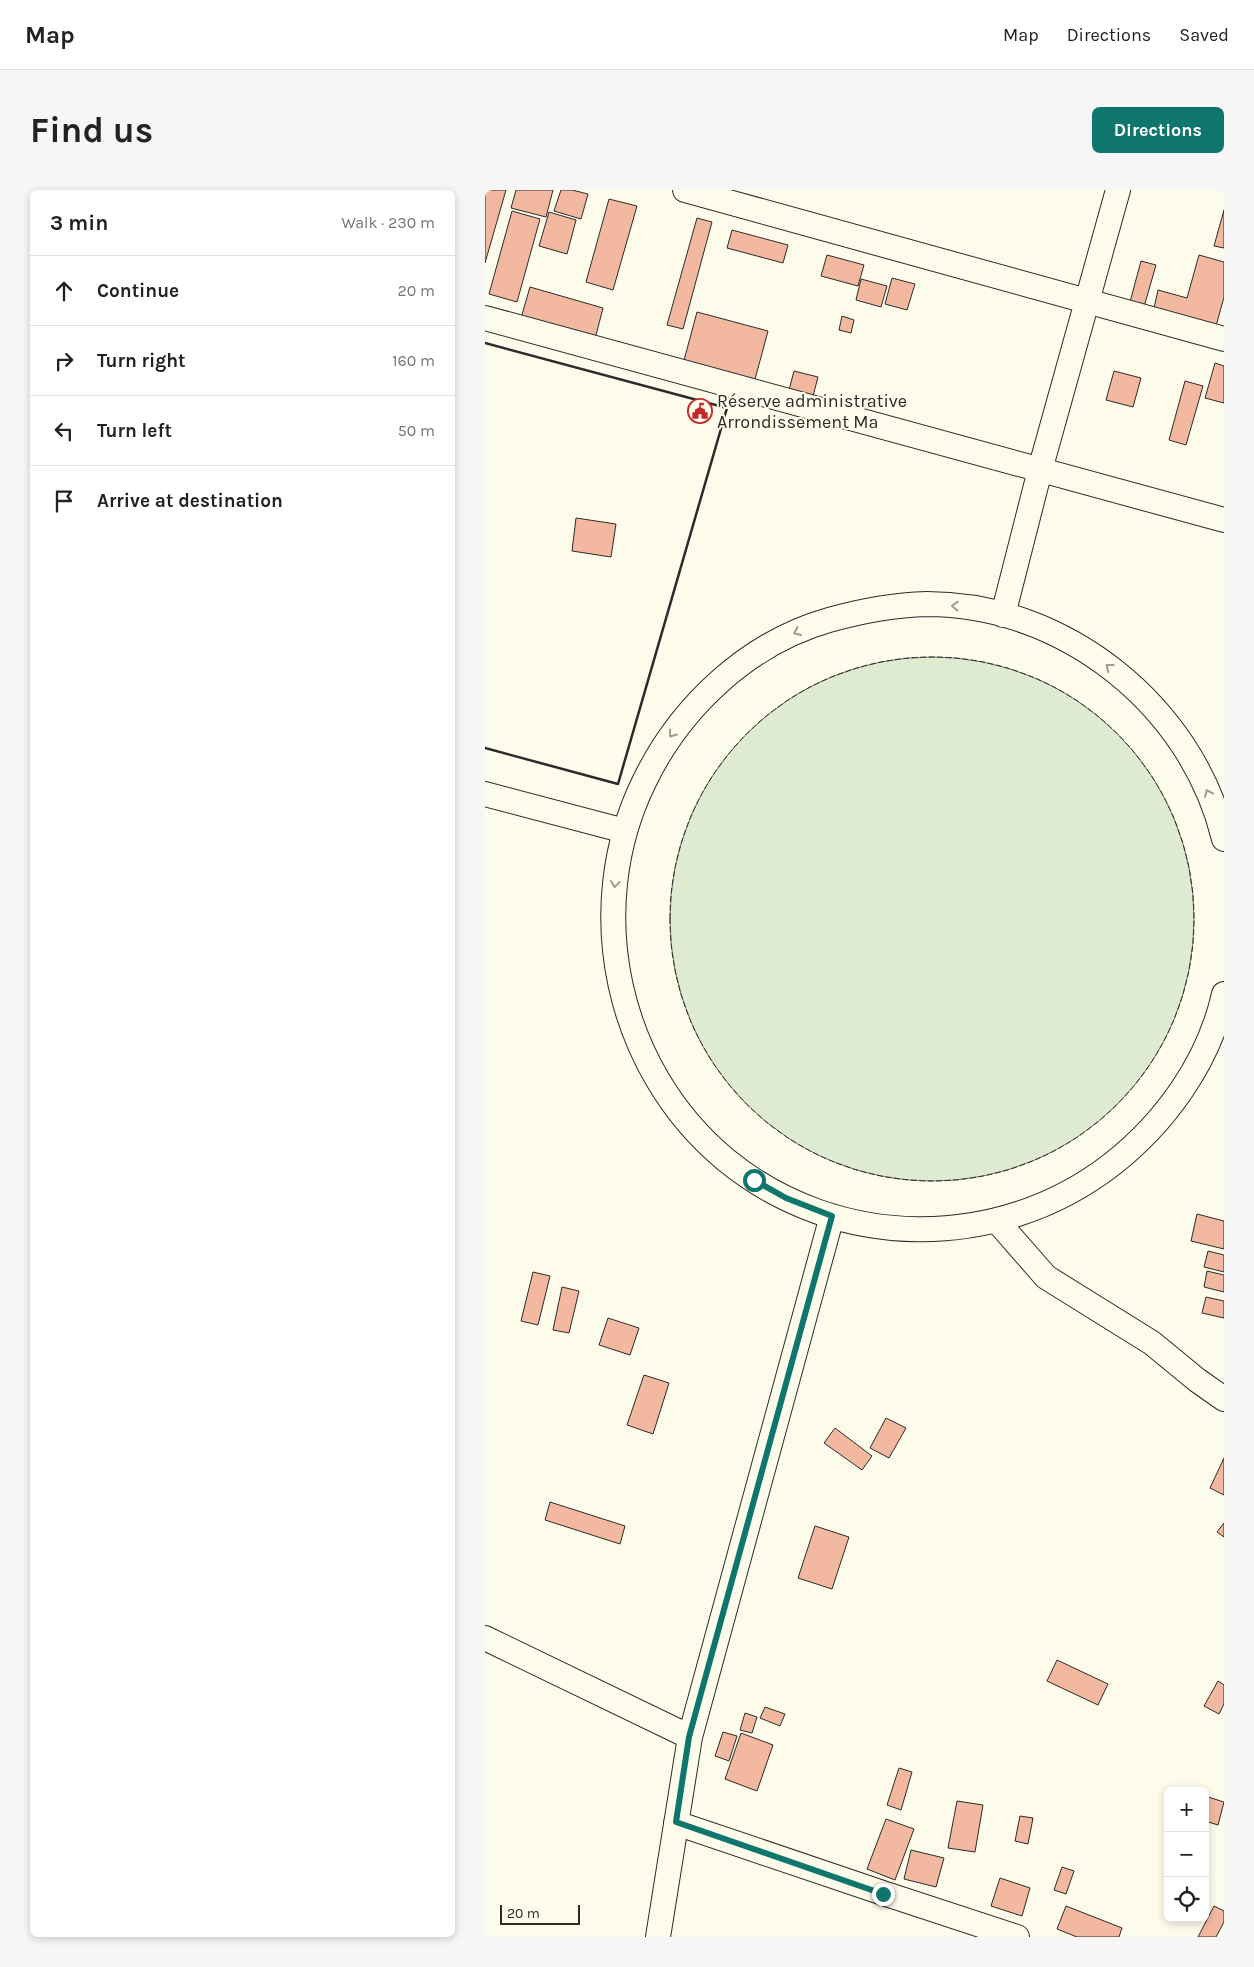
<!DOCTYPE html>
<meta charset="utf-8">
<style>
body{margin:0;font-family:Karla,sans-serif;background:#f6f6f6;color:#222}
.controls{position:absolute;right:15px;bottom:15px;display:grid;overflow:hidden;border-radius:8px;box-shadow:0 2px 8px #0003}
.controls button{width:45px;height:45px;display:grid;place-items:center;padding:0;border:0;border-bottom:1px solid #e0e0e0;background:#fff;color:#222;font:25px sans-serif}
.scale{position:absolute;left:15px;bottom:12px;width:80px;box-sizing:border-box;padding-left:5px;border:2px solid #2b2b2b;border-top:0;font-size:14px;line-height:18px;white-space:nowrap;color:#2b2b2b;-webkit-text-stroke:4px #fdfbea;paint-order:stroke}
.stop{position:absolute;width:15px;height:15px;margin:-11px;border:4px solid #0f766e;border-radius:50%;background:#fff}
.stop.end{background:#0f766e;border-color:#fff;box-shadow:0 1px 5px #0008}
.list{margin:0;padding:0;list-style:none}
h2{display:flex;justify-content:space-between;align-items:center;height:65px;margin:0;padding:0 20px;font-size:21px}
h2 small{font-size:16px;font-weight:400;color:#767676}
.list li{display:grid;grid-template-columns:32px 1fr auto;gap:15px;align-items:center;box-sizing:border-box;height:70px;padding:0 20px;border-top:1px solid #e0e0e0}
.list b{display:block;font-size:19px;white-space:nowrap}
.list em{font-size:16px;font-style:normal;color:#767676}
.icon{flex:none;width:28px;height:28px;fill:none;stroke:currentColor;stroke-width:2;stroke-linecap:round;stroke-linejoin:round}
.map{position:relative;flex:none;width:739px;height:1747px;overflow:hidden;border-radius:8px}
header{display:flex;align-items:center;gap:30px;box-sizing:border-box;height:70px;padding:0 25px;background:#fff;border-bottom:1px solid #e0e0e0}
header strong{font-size:24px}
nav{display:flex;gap:28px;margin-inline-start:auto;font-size:18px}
.intro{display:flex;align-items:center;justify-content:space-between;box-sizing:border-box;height:120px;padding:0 30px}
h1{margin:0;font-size:35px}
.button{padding:12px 22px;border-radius:8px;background:#0f766e;color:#fff;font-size:18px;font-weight:700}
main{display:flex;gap:30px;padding:0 30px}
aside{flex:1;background:#fff;border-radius:8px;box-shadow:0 2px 8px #0003}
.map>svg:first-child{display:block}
</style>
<header>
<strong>Map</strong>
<nav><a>Map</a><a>Directions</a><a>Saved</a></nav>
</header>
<div class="intro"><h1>Find us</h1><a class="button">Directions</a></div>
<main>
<aside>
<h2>3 min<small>Walk · 230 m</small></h2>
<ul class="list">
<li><svg class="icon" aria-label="ahead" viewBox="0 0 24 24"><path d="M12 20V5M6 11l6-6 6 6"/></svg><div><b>Continue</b></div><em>20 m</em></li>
<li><svg class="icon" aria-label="right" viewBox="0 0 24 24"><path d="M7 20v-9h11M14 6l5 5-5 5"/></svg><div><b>Turn right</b></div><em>160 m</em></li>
<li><svg class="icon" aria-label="left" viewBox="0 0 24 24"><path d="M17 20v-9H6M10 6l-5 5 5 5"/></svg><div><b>Turn left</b></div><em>50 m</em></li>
<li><svg class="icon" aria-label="arrive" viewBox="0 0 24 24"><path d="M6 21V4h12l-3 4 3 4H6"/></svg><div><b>Arrive at destination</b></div></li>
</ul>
</aside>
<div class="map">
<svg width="739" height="1747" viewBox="0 0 739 1747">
<rect width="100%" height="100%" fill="#fdfbea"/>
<path fill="#deebd1" stroke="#74746e" d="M185 729a262 262 0 1 1 524 0a262 262 0 1 1-524 0Z"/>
<path fill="#f2b8a0" stroke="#2b2b2b" d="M0 0H21L0 73Z
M31 0H68L61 27 26 18Z
M76 0H87L103 4 96 29 69 21Z
M124 9 152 16 128 100 101 92Z
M739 20V58L729 56Z
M27 21 55 29 32 112 4 104Z
M64 22 91 30 82 64 54 56Z
M212 28 227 32 198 139 182 135Z
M247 40 303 55 298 73 242 58Z
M342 65 379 75 373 96 336 86Z
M714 65 739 72V107L731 136 669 118 673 100 702 108Z
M656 71 671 75 659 117 645 112Z
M407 88 430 94 422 120 400 114Z
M376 89 402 96 396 117 371 110Z
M45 97 118 118 110 149 36 128Z
M212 122 283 141 269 193 198 174Z
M357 126 369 130 366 143 354 140Z
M730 173 739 176V213L720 208Z
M309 181 333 187 327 210 303 204Z
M629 181 656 188 648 217 621 210Z
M700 191 718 196 701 255 684 250Z
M91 328 131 334 126 367 87 361Z
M712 1024 739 1031V1059L706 1051Z
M723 1061 739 1065V1082L719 1077Z
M722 1081 739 1085V1102L719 1097Z
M48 1082 65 1086 53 1135 36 1131Z
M77 1097 94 1101 84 1143 68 1140Z
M721 1107 739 1111V1128L717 1123Z
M123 1128 154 1138 145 1165 114 1155Z
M159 1185 184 1193 168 1244 142 1235Z
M401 1228 421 1238 404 1268 385 1258Z
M350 1238 387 1266 377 1280 339 1253Z
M739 1268V1305L725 1298Z
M65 1312 140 1336 135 1354 60 1330Z
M739 1333V1347L732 1342Z
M330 1336 364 1347 347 1399 313 1388Z
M572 1470 623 1494 613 1515 562 1491Z
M733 1491 739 1495V1514L734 1524 719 1516Z
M280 1517 300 1524 295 1536 275 1528Z
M260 1523 272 1527 267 1543 255 1540Z
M238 1542 252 1546 244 1571 230 1566Z
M256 1543 288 1555 272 1601 240 1589Z
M414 1578 427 1582 416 1620 402 1615Z
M720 1606 739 1612 733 1635 720 1631Z
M472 1611 498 1615 490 1662 463 1658Z
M535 1626 548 1628 543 1654 530 1651Z
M401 1629 429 1639 410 1690 382 1679Z
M426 1660 459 1668 451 1697 419 1689Z
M577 1677 589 1681 581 1704 569 1700Z
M515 1688 545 1698 537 1726 506 1716Z
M581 1716 637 1738 634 1747H592L572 1739Z
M729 1716 739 1721V1732L731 1747H713Z"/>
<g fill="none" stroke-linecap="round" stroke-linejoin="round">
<defs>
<path id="street" d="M200 0 739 149
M0 128 739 330
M518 425 555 280 633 0
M0 604 140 641
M739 649C707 516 580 414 442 414 408 415 376 421 344 430 263 453 195 517 159 592 97 719 131 879 241 970 352 1061 513 1062 626 975 680 933 724 872 739 804
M512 1031 561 1087 667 1153 712 1190 739 1209
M0 1448 205 1547
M191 1633 398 1703 532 1747
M173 1747 205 1547 347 1026"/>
</defs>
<use href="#street" stroke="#2b2b2b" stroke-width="26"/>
<use href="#street" stroke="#fdfbea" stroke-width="24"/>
<path stroke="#2b2b2b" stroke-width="1" stroke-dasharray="6 2.5" stroke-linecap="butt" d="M185 729a262 262 0 1 1 524 0a262 262 0 1 1-524 0Z"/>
<path stroke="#2b2b2b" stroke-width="2.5" d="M0 153 242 218 133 594 0 558"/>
</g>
<defs><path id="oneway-chevron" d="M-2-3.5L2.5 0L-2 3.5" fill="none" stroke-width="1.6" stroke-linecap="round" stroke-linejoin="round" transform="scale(1.25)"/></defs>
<g stroke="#9e9d94">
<use href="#oneway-chevron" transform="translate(470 416) rotate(-176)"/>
<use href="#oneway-chevron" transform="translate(312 442) rotate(157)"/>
<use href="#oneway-chevron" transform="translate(624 477) rotate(-142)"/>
<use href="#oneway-chevron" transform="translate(187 544) rotate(126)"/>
<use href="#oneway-chevron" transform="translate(723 603) rotate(-114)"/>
<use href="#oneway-chevron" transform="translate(130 694) rotate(96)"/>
</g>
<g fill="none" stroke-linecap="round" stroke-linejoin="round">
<path stroke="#0f766e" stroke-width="6" d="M269 990 301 1008 347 1026 204 1547 191 1632 398 1704"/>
</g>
<defs>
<symbol id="civic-ring" viewBox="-11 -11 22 22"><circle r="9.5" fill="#fdfbea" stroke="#c62828" stroke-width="1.5"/><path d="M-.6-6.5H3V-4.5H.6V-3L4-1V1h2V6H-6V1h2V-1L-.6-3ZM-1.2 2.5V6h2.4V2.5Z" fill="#c62828"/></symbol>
</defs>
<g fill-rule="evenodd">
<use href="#civic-ring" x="201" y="207" width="28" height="28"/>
</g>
<g text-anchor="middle" stroke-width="4" stroke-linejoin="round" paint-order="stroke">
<g font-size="18" fill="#2b2b2b" stroke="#fdfbea" text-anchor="start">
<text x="232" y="217">Réserve administrative<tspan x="232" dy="21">Arrondissement Ma</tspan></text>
</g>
</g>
</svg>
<div class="controls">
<button>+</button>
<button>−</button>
<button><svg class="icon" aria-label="locate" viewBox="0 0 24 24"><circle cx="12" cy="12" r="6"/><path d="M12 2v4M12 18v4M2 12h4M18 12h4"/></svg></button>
</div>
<div class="scale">20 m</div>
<div class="stop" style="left:269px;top:990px"></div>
<div class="stop end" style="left:398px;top:1704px"></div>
</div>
</main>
